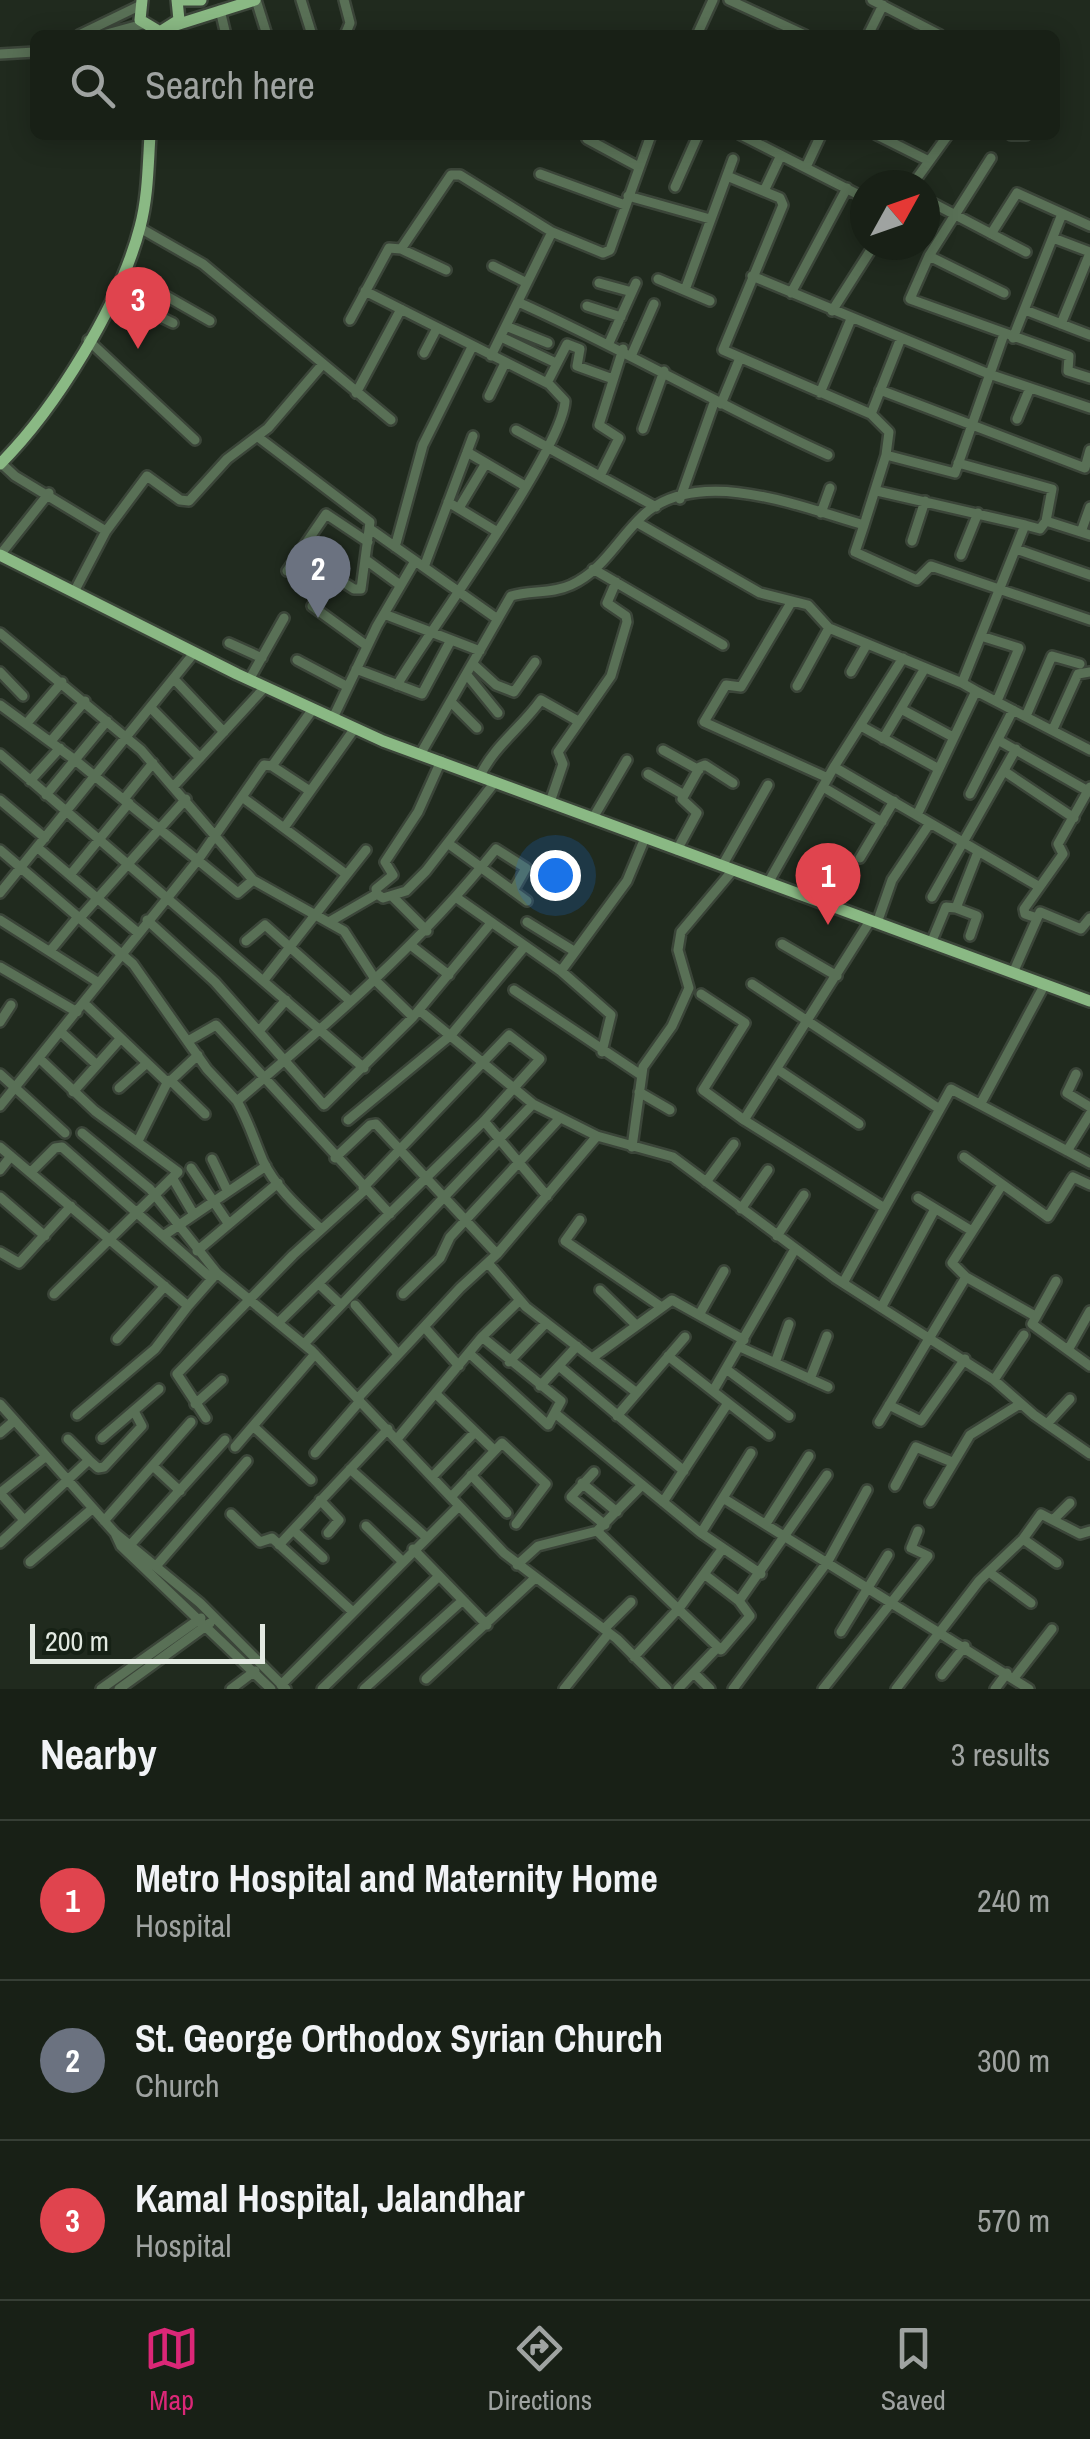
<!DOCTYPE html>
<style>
body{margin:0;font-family:"Archivo Narrow",sans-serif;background:#21281f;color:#f1f3f6}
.compass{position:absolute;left:850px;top:170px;width:90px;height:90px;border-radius:50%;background:#182016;box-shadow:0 5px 25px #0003;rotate:50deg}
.scale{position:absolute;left:30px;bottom:25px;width:235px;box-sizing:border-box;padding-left:10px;border:5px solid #e2e9e1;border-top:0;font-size:28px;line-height:35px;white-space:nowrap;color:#e2e9e1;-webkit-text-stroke:8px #162115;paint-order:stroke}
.you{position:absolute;left:555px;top:875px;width:35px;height:35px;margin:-25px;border:8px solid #fff;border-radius:50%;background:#1a73e8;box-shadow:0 0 0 15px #1a73e833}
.badge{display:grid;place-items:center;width:65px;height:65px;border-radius:50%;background:#db2777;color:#fff;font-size:32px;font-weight:700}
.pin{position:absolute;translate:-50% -82px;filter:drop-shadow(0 2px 5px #0008)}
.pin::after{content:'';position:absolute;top:52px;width:35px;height:30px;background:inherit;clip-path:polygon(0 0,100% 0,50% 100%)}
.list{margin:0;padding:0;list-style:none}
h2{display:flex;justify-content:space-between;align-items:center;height:130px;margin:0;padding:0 40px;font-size:42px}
h2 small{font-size:32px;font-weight:400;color:#9fa3a1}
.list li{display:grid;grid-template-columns:65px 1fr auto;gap:30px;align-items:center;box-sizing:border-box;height:160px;padding:0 40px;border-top:2px solid #363e35}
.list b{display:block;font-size:38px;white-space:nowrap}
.list p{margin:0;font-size:32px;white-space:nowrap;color:#9fa3a1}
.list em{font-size:32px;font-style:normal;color:#9fa3a1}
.icon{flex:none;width:55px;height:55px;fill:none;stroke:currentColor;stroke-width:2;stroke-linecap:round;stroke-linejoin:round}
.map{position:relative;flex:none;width:1090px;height:1689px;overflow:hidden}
.search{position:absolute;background:#182016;box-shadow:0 5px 25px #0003;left:30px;right:30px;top:30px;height:110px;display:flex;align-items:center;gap:25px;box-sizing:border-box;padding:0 35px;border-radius:15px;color:#9fa3a1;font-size:38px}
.sheet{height:610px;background:#182016}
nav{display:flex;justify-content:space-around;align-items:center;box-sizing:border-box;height:140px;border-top:2px solid #363e35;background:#182016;font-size:28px;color:#9fa3a1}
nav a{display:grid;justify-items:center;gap:5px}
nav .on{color:#db2777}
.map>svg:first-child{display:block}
</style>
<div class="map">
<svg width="1090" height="1689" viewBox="0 0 1090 1689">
<rect width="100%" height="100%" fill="#202a1e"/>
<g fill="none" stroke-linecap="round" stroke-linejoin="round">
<defs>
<path id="minor" d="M256 0 267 35
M301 0 312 35
M344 0 350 23 345 35
M729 0 805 35
M872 0 940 35
M220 10 226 35
M79 35 139 6
M103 35 143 24
M697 35 713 0
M868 35 883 5
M0 54 35 52
M741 135 865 198
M877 135 929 161
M1011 135H1026
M587 139 637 166
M991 158 929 256 910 299 1069 356 1068 371 1090 378
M806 167 821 135
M540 174 625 205
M727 176 780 198 783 205 723 350 871 414 889 432 886 455 955 473 1004 334
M912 185 948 135
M675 187 698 135
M764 191 781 155
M628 196 710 219
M925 199 1026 252
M140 228 203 264 391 420
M991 234 1017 193 1090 226
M1053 238 1090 252
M401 249 446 270
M929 256 1004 293
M493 266 527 283
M124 272 210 321
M752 276 989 374 1090 408
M658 279 710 301
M599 283 632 292
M685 290 733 159
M365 291 549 384 565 401C563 449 429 631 397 685
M791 293 847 188
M113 294 173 323
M518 302C624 349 723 408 828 455
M587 306 621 317
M1025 310 1090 335
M832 311 874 245
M350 320 389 248 401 249 451 175H460L552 232
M1061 324 1090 253
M506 326 548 343
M501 337 556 363
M1013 338 1062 214
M88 340 195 440
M609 343 636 283
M424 353 437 328
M632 354 654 304
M491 356 552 232 603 253 610 250 651 135
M547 383 567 344 580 349 577 366 613 379
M880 390 1085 468 1090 450
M356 393 401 309
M820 393 851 319
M489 396 505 363
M721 404 740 358
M871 414 901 338
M1017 419 1030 388
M643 429 664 371
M516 430 656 507
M258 437 370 522 361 589H354L299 554
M467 452 525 486
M1 463 15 476 106 531
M958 463 1052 489 1046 521
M600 476 619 438 599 425 623 349
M877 491 1025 525 962 683 976 691 917 815
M680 499 715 400
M448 502 496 531
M459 508 486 463
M821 513 830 488
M638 523 760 593 808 605 829 628 962 683
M864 525 855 552 917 580 931 566 1090 620
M1025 525 1040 529 1046 521 1090 535
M370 529 496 618
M1081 532 1090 507
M912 541 925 501
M395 547 423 445 472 347
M1016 549 1090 575
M0 555 49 493
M961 555 978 513
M366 560 400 585
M424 567 473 436
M593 569 723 645
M287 571 326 514 368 542
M74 592 106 531 147 476 180 500 189 501 227 459 268 428 321 366
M792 601 741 687 726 685 704 722 828 778
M312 606 367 646
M384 614 480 651
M0 633 141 750 253 880 344 931 377 982 413 1017
M984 637 1019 648 997 701
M229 643 262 658
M297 660 348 687
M473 664 496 685 514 692 535 662
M356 669 422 694 451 640
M0 672 23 696
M851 672 867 644
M467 675 498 713
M174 679 224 732
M249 680 284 618
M797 686 829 628
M976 691 1090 750
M451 702 477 728
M0 705 75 760 238 893 253 880
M151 708 200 758
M901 709 953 737
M1026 716 1052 656 1080 664
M333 718 377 626 415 561
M27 723 62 682
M861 726 939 769
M1053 729 1078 674 1090 672
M883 739 925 668
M998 740 1088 791
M51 741 85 701
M663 750 699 770
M421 753 511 596C530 590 552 594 571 585 605 570 621 533 648 511 706 467 804 508 864 525L886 455
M0 754 364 1068
M272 766 313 709
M834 767 1038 886
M1004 771 1074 818
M648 774 684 795
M480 776C494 746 521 728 541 700L578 721
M30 781 60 748
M174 786 265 687
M823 787 882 822
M970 794 1013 710
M46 795 107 721
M242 797 346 874
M124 799 153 763
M0 800 45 838
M550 802 563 764 558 752 611 676 627 622 626 616 607 603 616 582
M593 818 627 760
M284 828 355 728
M449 844 527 901
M38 848 137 932
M0 850 133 964 207 1069 237 1101C329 1023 420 944 496 849L526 868 513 891
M677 850 697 813 682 799 700 767 705 765 733 783
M860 858 894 801
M722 866 768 785
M70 875 129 803
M768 883 834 767 903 658
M0 893 194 653
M377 894 376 889 393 875 385 862 418 812 441 761
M392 896 427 931
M932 897 1016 749
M457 898 561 971 611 1015 602 1052
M956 908 977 916 970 936
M1037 918 1025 914 1024 909 1063 854 1058 844 1090 787
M79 919 186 799
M0 920 99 983
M147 920 215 982 324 1105 413 1017 491 923
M870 921 744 1120 883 1207
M329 922 377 894 383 898 406 891 426 871 495 782
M527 922 574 951
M877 923 892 880 930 823
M246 941 265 925 349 1000
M931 943 946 907 956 908 978 852
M782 944 837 976
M413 947 449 975
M50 951 77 918
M0 967 77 1012
M561 971 627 881 645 838
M1013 973 1040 912 1081 929 1090 918
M264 980 366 850
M752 984 938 1108
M514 990 641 1075
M701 994 745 1023 703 1090 744 1120
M84 1003 168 1083
M419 1010 533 1104 597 1136 673 1157 835 1278 994 1380 1034 1415 1090 1454
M0 1022 11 1005
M259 1031 286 1000
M61 1032 97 1065
M188 1041 216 1025 390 1214
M39 1058 95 1111 178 1172 54 1294
M777 1069 859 1124
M0 1074 65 1133
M1076 1074 1067 1093 1090 1107
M170 1080 205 1114
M119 1088 147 1063
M73 1092 121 1038
M639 1092 670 1110
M237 1101C248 1120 254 1140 263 1161 276 1188 300 1209 321 1229
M981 1103 1045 984
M0 1106 198 860 264 765 272 766 310 791
M348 1120 451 1035 525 946
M484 1121 547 1196
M82 1133 150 1189 217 1273
M138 1141 166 1085 198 1055
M0 1147 188 1306 217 1273 312 1351 504 1553 617 1639 667 1689
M632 1147 643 1067 672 1026 689 988 678 950 681 932 733 870
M1067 1151 1090 1114
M964 1157 1048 1217 1073 1177 1090 1185
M335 1158 370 1125 376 1124 497 1254
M212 1159 227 1190
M191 1168 228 1223
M0 1170 11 1156
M31 1172 55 1148 62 1147 212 1279
M173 1179 193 1213
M706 1182 734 1144
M0 1197 45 1236
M918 1198 972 1231
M741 1209 768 1170
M580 1220 565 1241 660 1306
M163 1236 266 1166
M777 1236 804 1195
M197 1251 278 1183
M0 1252 19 1263 71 1206
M488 1263 526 1307 637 1393
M966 1277 952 1263 1002 1185
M1056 1281 1032 1324 1090 1366
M843 1283 951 1089 1090 1163
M319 1284 341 1305
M600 1290 635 1324
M403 1294 440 1258 450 1237 559 1119
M355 1305 398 1354
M882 1306 935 1209
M699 1315 724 1271
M279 1322 484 1121 540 1059 509 1035 363 1188
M426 1329 459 1366
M117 1339 165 1286
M304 1344 533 1104
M740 1347 828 1387
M1068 1350 1090 1311
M469 1353 548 1425 561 1401 482 1337
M668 1356 769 1435
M592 1358 672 1300 744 1340
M509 1362 546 1323
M775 1363 789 1324
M559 1366 684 1471
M726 1369 789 1416
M810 1379 827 1336
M994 1380 1024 1335
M540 1386 577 1346
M713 1391 795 1249
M437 1395 493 1449
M358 1398 460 1288 497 1254 597 1136
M0 1404 115 1533 121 1546 271 1689
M195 1404 222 1380
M889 1405 921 1421 965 1359
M556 1414 701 1533 761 1574
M77 1415 155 1349 188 1306
M617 1416 685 1337
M206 1418 177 1374 293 1255 365 1190
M879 1422 966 1277 1035 1316
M1047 1424 1070 1399
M0 1433 14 1421
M102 1438 159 1389
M68 1439 89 1460
M397 1439 482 1337 520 1300
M235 1447 253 1426
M315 1453 360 1401
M153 1466 180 1491
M350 1469 426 1537
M594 1472 571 1497 605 1525
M471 1475 507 1513
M432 1477 475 1432
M311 1480 253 1426 315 1354
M582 1483 617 1512
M895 1486 916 1447 952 1462
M0 1493 45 1457
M0 1493 24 1520
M451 1497 502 1443 546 1484 516 1524
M723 1498 1029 1689
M320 1500 339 1520 328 1533
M663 1502 728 1403
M930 1502 970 1435 1020 1404
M231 1514 260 1542 272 1538 353 1612
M1054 1519 1070 1503
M104 1521 191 1422
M767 1522 809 1456
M366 1526 402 1561
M293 1530 323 1558
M597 1531 721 1650 750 1616 739 1601
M115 1533 200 1603 286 1689
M701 1533 751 1453
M1023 1539 1057 1563
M0 1543 89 1460 98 1468 104 1467 142 1426 134 1411
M132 1543 225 1440
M279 1545 388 1429
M413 1549 487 1625
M30 1562 92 1509
M157 1565 247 1461
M517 1565 538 1546 597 1531 641 1486
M989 1572 1031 1603
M704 1574 739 1601 827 1475
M604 1629 631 1602
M841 1632 888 1555
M634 1657 680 1607 723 1548
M694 1673 710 1689
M942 1675 965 1646
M1014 1678 1052 1629
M426 1679 534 1579
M281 1685 459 1506
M101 1689 201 1618
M119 1689 210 1623
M231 1689 255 1671
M322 1689 439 1576
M364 1689 463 1600
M564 1689 609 1633
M678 1689 718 1647
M733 1689 828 1561 867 1490
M823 1689 928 1556 911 1548 918 1531
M896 1689 979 1581 1023 1539 1041 1514 1080 1534 1090 1531
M995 1689 1007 1673"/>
<path id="major" d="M142 0 140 20 160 32 179 20 177 0
M184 0H201
M176 25 255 0
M0 464C56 408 120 304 140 227 148 197 148 166 150 135
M0 555 237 674 383 741 1090 1001"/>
</defs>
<use href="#minor" stroke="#3b4539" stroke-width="14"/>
<use href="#major" stroke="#3b4539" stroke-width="16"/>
<use href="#minor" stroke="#597056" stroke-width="9"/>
<use href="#major" stroke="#8ab984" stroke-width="11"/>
</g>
</svg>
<svg class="compass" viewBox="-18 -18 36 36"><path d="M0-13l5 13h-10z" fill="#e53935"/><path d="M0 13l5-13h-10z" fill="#9fa3a1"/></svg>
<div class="scale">200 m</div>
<div class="you"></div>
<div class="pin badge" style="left:828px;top:925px;background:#e0444e">1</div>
<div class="pin badge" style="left:318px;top:618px;background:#6b7280">2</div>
<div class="pin badge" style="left:138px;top:349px;background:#e0444e">3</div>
<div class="search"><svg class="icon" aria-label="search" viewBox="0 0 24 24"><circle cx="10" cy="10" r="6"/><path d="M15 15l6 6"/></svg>Search here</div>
</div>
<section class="sheet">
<h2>Nearby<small>3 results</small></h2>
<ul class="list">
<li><span class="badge" style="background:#e0444e">1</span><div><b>Metro Hospital and Maternity Home</b><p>Hospital</p></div><em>240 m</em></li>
<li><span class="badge" style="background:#6b7280">2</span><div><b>St. George Orthodox Syrian Church</b><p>Church</p></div><em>300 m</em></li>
<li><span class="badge" style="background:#e0444e">3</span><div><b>Kamal Hospital, Jalandhar</b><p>Hospital</p></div><em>570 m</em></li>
</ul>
</section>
<nav>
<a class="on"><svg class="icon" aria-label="map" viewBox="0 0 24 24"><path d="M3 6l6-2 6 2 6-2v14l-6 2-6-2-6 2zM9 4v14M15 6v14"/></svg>Map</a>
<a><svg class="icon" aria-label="directions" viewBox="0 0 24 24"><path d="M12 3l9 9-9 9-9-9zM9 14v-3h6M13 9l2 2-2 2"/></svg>Directions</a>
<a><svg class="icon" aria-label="saved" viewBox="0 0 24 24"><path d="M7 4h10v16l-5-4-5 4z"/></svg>Saved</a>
</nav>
